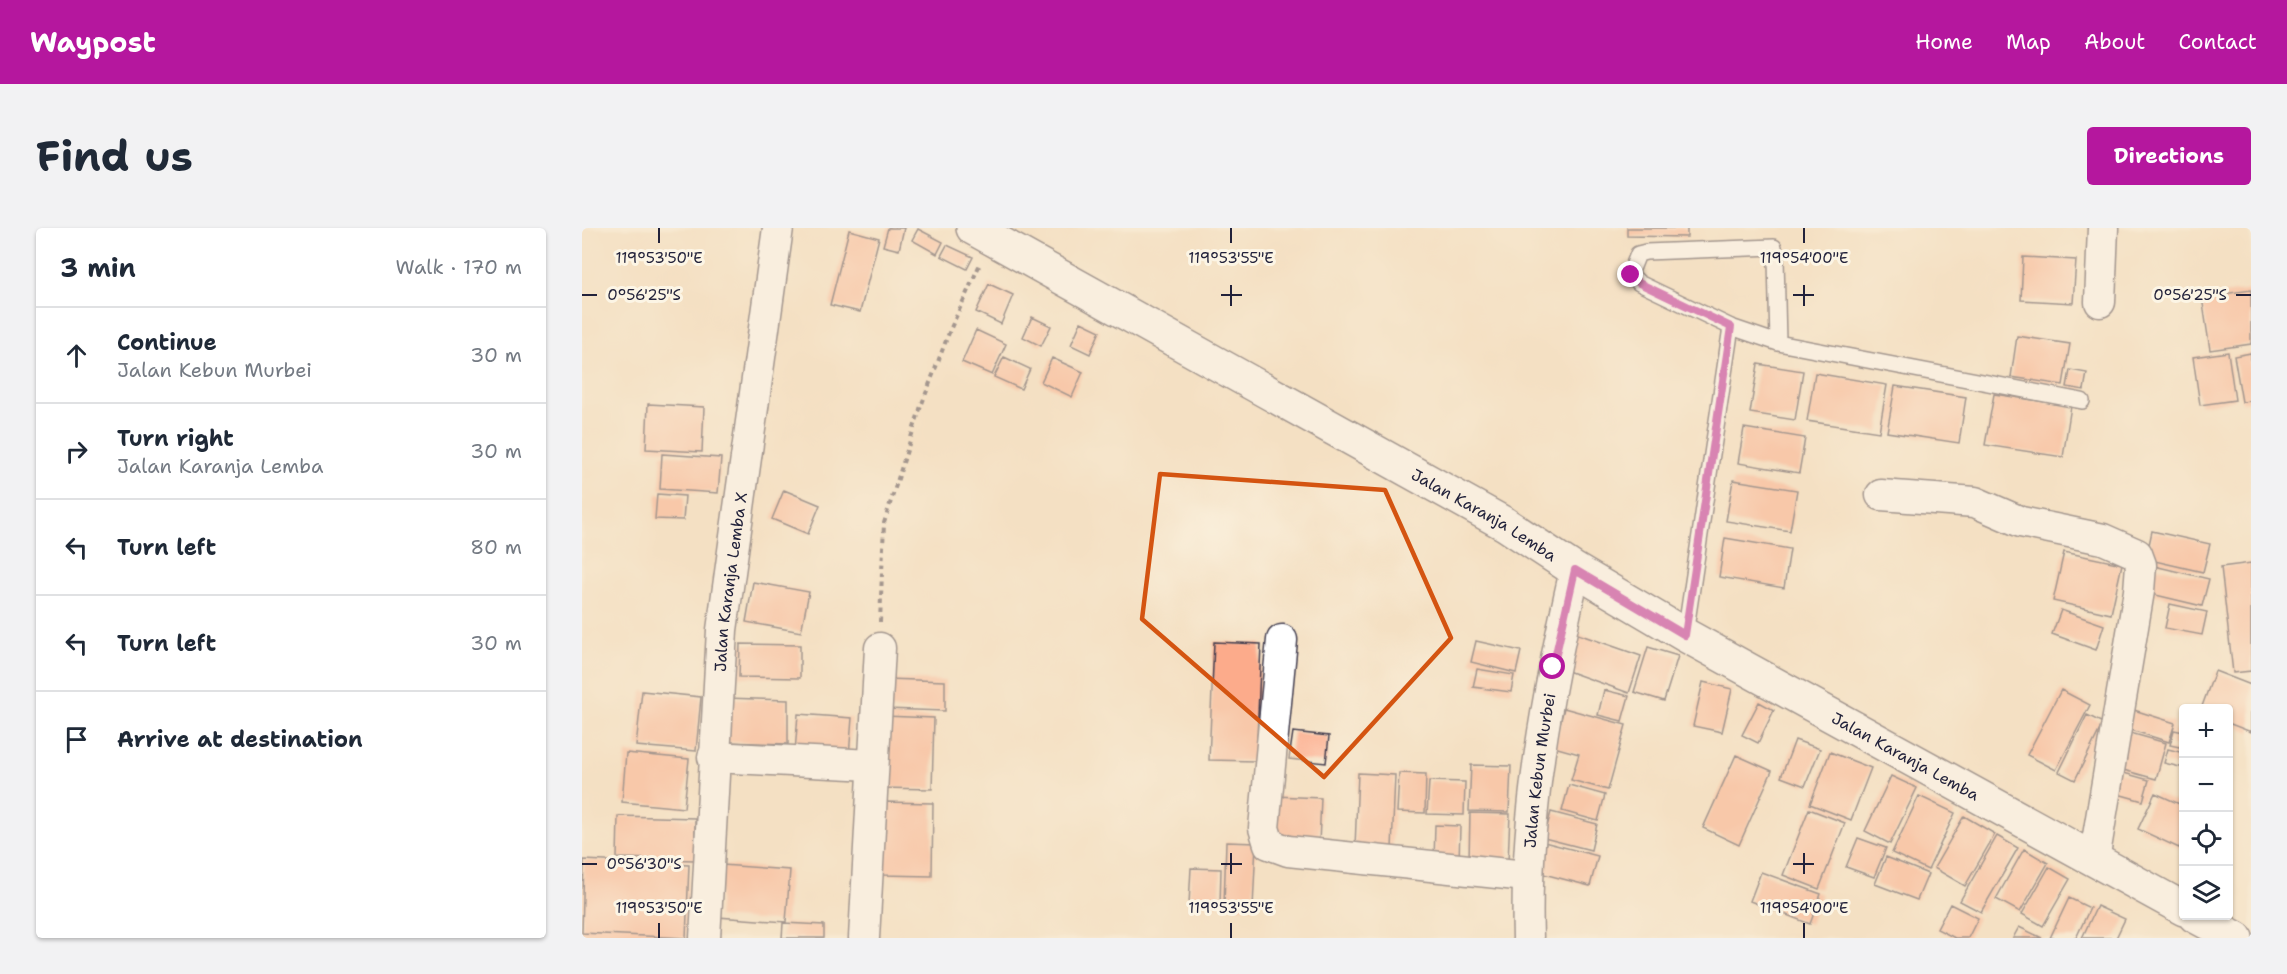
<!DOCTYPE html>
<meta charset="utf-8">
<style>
body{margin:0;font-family:"Shantell Sans",sans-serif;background:#f2f2f3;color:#1f2937}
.controls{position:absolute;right:18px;bottom:18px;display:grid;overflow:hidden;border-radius:6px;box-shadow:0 2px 4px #0004}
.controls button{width:54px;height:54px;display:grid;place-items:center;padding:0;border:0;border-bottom:2px solid #e0e1e3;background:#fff;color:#1f2937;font:30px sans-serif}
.stop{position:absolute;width:18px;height:18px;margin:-14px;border:4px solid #b5179e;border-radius:50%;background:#fff}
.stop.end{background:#b5179e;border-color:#fff;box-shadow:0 2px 6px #0008}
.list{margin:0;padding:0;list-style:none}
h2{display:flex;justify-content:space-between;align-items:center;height:78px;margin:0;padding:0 24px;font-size:26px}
h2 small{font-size:20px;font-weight:400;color:#747a83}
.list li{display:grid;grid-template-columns:39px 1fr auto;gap:18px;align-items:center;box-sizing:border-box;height:96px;padding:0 24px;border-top:2px solid #e0e1e3}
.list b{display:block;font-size:22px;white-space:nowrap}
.list p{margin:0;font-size:20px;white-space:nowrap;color:#747a83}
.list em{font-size:20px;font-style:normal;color:#747a83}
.icon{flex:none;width:33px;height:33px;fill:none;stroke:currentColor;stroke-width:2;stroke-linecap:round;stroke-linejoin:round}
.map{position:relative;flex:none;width:1669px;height:710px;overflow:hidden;border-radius:6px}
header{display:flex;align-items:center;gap:36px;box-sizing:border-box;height:84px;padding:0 30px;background:#b5179e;color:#fff}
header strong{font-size:28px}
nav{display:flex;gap:33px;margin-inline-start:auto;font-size:21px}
.intro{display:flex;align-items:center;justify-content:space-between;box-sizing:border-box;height:144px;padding:0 36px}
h1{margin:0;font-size:42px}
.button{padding:15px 27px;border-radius:6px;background:#b5179e;color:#fff;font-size:21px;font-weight:700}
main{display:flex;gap:36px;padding:0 36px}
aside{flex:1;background:#fff;border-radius:6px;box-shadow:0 2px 4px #0004}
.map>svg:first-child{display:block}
</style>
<header>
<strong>Waypost</strong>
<nav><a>Home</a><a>Map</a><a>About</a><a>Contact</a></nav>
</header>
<div class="intro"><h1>Find us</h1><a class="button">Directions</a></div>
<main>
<aside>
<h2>3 min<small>Walk · 170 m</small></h2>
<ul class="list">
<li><svg class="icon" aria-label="ahead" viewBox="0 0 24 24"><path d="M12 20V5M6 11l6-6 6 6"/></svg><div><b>Continue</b><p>Jalan Kebun Murbei</p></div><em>30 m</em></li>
<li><svg class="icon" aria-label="right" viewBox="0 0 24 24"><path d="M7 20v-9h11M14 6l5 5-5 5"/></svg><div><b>Turn right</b><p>Jalan Karanja Lemba</p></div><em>30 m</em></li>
<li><svg class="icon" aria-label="left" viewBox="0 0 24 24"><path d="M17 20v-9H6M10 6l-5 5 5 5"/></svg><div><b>Turn left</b></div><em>80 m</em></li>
<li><svg class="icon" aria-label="left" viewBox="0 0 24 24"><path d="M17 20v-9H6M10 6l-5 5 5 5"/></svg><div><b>Turn left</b></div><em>30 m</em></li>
<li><svg class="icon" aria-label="arrive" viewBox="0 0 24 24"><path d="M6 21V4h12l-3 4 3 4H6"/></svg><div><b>Arrive at destination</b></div></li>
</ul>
</aside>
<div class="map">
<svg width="1669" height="710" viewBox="0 0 1669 710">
<rect width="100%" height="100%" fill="#fcf5e5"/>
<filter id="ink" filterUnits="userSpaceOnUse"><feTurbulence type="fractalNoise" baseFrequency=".0167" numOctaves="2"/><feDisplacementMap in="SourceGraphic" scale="12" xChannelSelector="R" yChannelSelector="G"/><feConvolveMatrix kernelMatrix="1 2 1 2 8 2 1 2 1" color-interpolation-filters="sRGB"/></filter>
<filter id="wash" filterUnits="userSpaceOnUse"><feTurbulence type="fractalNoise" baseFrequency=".008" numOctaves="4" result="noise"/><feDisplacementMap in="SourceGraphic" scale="24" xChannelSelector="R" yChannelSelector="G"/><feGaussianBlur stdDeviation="1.35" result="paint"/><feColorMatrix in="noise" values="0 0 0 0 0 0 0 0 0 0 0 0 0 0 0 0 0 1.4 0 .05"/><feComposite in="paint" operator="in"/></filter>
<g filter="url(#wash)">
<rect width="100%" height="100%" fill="#f4e0c3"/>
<g id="blocks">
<path fill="#fcab8b" d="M306 0H322L317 22 301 18Z
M1045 0H1105V9L1045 8Z
M336 1 361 14 355 26 330 12Z
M267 2 297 10 278 84 248 77Z
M365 17 391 29 385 41 359 28Z
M1441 29 1494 32 1491 75 1439 72Z
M407 56 431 67 419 96 394 84Z
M1669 62V116L1628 122 1620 69Z
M450 89 469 98 459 118 441 109Z
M499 94 518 103 508 126 489 117Z
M394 102 424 116 410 147 380 134Z
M1435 108 1488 116 1481 157 1429 149Z
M1646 124 1653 172 1618 177 1611 129Z
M1669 125V173L1660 174 1652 128Z
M422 129 448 141 439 161 412 149Z
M470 130 501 144 490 169 459 154Z
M1176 136 1221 143 1213 192 1168 185Z
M1488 142 1505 145 1502 162 1485 159Z
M1233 145 1305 157 1297 204 1225 193Z
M1313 158 1384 169 1377 215 1305 204Z
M1412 166 1489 178 1481 229 1403 217Z
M66 176 122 179 120 224 64 221Z
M1162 200 1223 210 1217 245 1156 235Z
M80 226 139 230 136 265 78 261Z
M1151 252 1215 262 1208 303 1144 293Z
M202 262 238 277 226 306 190 291Z
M75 266 103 268 101 292 73 291Z
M1570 303 1628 316 1621 344 1564 331Z
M1143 310 1208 321 1202 360 1137 349Z
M1482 324 1540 336 1529 386 1471 373Z
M1669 335V443L1651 445 1639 339Z
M1568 337 1627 351 1620 378 1561 364Z
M171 354 227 364 219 404 164 394Z
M1588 376 1625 384 1620 407 1583 400Z
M1479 382 1522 397 1514 422 1470 406Z
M993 405 1059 428 1047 465 980 441Z
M894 413 939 423 934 445 889 434Z
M632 414 679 416 674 533 627 532Z
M158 416 218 417V450L157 449Z
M1066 419 1096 428 1082 473 1052 464Z
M895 441 932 447 929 464 891 459Z
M1633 443 1669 457V504L1646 495V481H1619Z
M305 451 363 453V483L303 481Z
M1121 454 1150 461 1140 504 1111 498Z
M1022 462 1047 468 1040 493 1016 487Z
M1479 462 1508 477 1474 542 1445 527Z
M60 463 119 469 114 523 54 518Z
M144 470 206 472V516L143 514Z
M1177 474 1192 482 1176 515 1160 507Z
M982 480 1044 497 1026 562 989 552 997 526 972 519Z
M1552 482 1593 495 1587 514 1546 501Z
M216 486 270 490 267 528 213 524Z
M1505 487 1521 495 1493 552 1477 544Z
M302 488 352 490 350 561 299 560Z
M1592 502 1602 504V520L1588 517Z
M711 504 747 508 744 535 707 531Z
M1545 504 1584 515 1574 551 1534 540Z
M1213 512 1238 521 1223 558 1199 549Z
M1586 521 1602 525V540L1582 535Z
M1248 524 1289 540 1269 592 1228 576Z
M44 525 107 531 102 580 40 574Z
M1154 527 1190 543 1157 617 1121 600Z
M889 537 929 538 927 584 887 583Z
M1531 542 1567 552 1561 573 1525 563Z
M776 545 813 547 810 621 773 619Z
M817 545 844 546 843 585 815 584Z
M1309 548 1335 560 1308 616 1283 603Z
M847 553 883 554 882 587 845 586Z
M987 557 1023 567 1016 593 980 583Z
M1573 565 1602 578V611L1597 620 1556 601Z
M692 568 739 570 737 616 690 614Z
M1337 568 1373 585 1346 642 1310 625Z
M300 574 351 575 350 648 300 647Z
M1227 581 1263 595 1237 661 1201 647Z
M969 584 1015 596 1009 622 962 610Z
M888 585 928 586 926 635 887 633Z
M36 588 113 590V632L35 630Z
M1382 588 1413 606 1383 658 1352 640Z
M853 597 878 598 877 634 852 633Z
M1415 608 1436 620 1399 684 1378 673Z
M1276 610 1304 620 1292 649 1264 639Z
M644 614 674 615 671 680 642 678Z
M962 614 1016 628 1008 658 954 644Z
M1442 621 1466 635 1438 684 1414 671Z
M1304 629 1346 646 1335 672 1293 656Z
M2 632 107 637 104 710 0 705Z
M140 637 208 642 204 694 136 689Z
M1467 639 1488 651 1461 698 1440 686Z
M609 640 639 641 638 677 607 676Z
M1179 644 1239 666 1228 696 1168 673Z
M1487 670 1508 680 1494 710H1468Z
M1368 676 1396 690 1386 710H1373L1355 701Z
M1515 678 1543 691 1534 710H1500Z
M201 695 242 697V710H200Z
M1437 699 1460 710H1431Z"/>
</g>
</g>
<g filter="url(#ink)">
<use href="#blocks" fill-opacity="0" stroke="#423e4f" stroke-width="1.5"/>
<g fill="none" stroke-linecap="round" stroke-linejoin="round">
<defs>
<path id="service" d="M1196 115 1194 31 1192 19 1064 24 1056 26 1048 46 1057 55 1149 99 1196 115 1500 173
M1103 407 1149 99"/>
<g id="minor">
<path d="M1518 74 1521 0"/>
<path d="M1299 267 1393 274 1439 294 1521 311 1555 326 1559 337 1557 363 1512 632"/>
<path d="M700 412 682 600 687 616 706 623 944 648"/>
<path d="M131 529 290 537"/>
<path id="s1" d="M123 710 140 402 196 0"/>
<path d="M282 710 298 420"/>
<path id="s2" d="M946 710C942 586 966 462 993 342"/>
</g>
<g id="primary">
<path id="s3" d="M391 0 923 296 993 342 1103 407 1602 681"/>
<path d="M1613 688 1654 710"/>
</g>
</defs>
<use href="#service" stroke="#423e4f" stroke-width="18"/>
<use href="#minor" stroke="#423e4f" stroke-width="33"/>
<use href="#primary" stroke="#423e4f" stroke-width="36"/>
<path stroke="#423e4f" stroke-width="4" stroke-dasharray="4.5 4.5" stroke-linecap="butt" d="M298 394 302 295 338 181 368 102 398 36"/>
<use href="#service" stroke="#fff" stroke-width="15"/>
<use href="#minor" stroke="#fff" stroke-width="30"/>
<use href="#primary" stroke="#fff" stroke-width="33"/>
</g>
</g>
<g fill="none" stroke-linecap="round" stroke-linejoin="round" filter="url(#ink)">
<path stroke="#b5179e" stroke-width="8" d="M971 439 993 342 1103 407 1149 99 1057 55 1049 47"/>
</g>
<path d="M0 0H1669V710H0ZM578 246 803 262 869 410 742 549 560 391Z" fill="#f4e0c3" fill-opacity=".55" fill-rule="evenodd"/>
<path fill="none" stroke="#d45411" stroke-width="4.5" stroke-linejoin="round" d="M578 246 803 262 869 410 742 549 560 391Z"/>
<path fill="none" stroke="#22223b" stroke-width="2" d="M77 0V15M649 0V15M1222 0V15M649 57V78M1222 57V78M0 67H15M639 67H660M1211 67H1232M1654 67H1669M649 625V646M1222 625V646M0 636H15M639 636H660M1211 636H1232M77 695V710M649 695V710M1222 695V710"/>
<g text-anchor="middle" stroke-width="6" stroke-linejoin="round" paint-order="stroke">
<g font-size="16" fill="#22223b" stroke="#fcf5e5">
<text dy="6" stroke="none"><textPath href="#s3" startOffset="586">Jalan Karanja Lemba</textPath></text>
<text dy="6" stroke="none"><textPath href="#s1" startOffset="357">Jalan Karanja Lemba X</textPath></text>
<text dy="6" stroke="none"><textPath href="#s3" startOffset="1072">Jalan Karanja Lemba</textPath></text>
<text dy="6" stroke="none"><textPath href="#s2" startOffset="168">Jalan Kebun Murbei</textPath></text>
</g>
</g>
<g font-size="15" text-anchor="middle" fill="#22223b" stroke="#fcf5e5" stroke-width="6" stroke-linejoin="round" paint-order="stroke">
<text x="77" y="35">119°53'50"E</text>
<text x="649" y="35">119°53'55"E</text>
<text x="1222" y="35">119°54'00"E</text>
<text x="62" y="72">0°56'25"S</text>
<text x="1608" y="72">0°56'25"S</text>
<text x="62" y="641">0°56'30"S</text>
<text x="77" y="685">119°53'50"E</text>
<text x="649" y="685">119°53'55"E</text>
<text x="1222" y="685">119°54'00"E</text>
</g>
</svg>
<div class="controls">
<button>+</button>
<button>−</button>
<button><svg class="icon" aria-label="locate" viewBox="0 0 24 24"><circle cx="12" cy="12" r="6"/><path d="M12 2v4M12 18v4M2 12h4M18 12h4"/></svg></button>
<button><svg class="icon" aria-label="layers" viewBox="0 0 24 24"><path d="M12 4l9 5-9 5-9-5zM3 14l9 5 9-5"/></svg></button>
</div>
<div class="stop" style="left:971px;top:439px"></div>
<div class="stop end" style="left:1049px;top:47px"></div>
</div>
</main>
